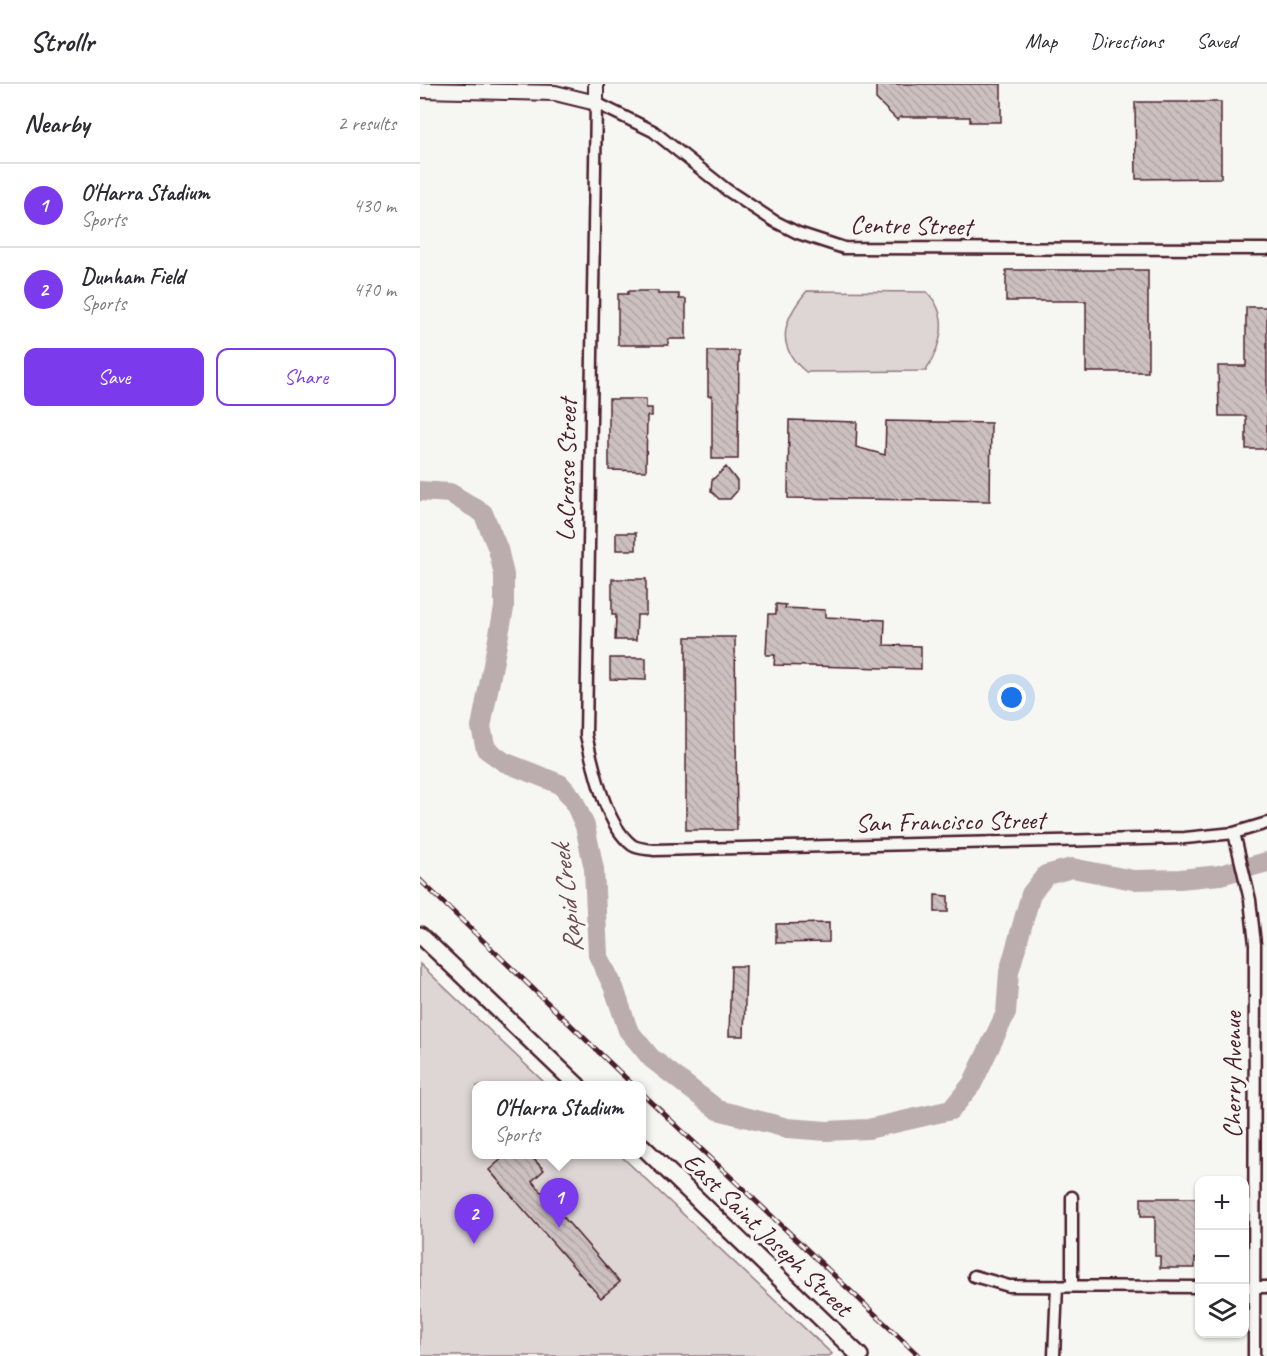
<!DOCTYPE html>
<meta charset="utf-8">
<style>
body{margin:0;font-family:Caveat,sans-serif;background:#f2f2f3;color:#2b2b33}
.controls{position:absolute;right:18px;bottom:18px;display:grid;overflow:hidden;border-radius:12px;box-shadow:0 2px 4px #0004}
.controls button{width:54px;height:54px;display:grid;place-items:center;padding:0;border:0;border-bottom:2px solid #e1e1e2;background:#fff;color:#2b2b33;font:30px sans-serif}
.you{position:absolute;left:592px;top:614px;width:21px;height:21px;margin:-15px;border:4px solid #fff;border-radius:50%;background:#1a73e8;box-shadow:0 0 0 9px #1a73e833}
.badge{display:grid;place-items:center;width:39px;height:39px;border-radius:50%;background:#7c3aed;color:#fff;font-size:20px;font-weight:700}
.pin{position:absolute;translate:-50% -50px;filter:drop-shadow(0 2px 3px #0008)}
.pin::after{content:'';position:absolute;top:32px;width:21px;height:18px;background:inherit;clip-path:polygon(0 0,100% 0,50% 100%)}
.popup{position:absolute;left:52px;top:997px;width:174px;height:78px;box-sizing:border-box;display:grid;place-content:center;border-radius:12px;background:#fff;filter:drop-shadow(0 2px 4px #0005);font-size:20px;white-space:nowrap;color:#7c7c81}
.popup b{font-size:22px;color:#2b2b33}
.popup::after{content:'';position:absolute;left:50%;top:100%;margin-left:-12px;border:12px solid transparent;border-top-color:#fff}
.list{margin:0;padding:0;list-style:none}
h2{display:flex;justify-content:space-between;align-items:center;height:78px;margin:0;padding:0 24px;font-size:26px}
h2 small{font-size:20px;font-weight:400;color:#7c7c81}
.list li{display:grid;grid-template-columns:39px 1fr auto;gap:18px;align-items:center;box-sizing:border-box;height:84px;padding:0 24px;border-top:2px solid #e1e1e2}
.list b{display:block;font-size:22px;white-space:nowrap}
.list p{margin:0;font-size:20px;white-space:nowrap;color:#7c7c81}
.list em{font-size:20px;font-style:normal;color:#7c7c81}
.actions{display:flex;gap:12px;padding:18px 24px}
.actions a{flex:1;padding:14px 0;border:2px solid #7c3aed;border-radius:12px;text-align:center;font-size:21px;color:#7c3aed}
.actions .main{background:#7c3aed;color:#fff}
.icon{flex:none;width:33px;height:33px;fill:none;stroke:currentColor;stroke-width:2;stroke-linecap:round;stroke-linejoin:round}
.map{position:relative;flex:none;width:847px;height:1272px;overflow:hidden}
header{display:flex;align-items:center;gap:36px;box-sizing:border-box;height:84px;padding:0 30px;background:#fff;border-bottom:2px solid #e1e1e2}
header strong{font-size:28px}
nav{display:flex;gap:33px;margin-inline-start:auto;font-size:21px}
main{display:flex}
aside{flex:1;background:#fff}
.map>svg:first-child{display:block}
</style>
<header>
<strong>Strollr</strong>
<nav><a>Map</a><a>Directions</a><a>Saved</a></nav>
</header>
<main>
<aside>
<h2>Nearby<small>2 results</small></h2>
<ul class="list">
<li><span class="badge">1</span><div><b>O'Harra Stadium</b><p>Sports</p></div><em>430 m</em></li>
<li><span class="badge">2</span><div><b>Dunham Field</b><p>Sports</p></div><em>470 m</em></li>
</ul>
<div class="actions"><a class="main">Save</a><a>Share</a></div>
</aside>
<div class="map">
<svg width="847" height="1272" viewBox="0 0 847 1272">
<defs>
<pattern id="building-back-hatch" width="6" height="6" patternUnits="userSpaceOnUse" patternTransform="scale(1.5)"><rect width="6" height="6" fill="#ccc1c0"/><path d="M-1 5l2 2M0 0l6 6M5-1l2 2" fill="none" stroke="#b1a5a5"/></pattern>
</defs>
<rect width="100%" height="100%" fill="#f6f6f2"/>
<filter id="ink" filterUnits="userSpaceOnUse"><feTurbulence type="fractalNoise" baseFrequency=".0167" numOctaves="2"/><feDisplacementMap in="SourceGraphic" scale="12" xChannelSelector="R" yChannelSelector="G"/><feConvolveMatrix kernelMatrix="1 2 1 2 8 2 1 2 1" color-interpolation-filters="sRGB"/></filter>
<g filter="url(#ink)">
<path fill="#ddd6d5" stroke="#947a80" stroke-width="1.5" d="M387 207 507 208C531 233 521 261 506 287L386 288C354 262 363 235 387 207Z
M0 880 127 1001 57 1002V1070L200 1071 412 1270 409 1272H0Z"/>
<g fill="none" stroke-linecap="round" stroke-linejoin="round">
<path stroke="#bbadae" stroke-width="20" d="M0 407 30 409 63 429 78 465 84 491V524L61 643 66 665 84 678 140 700 153 715 165 742 174 785 178 871 194 904 208 946 231 974 298 1026 367 1044 407 1047 448 1045 531 1026 552 1000 586 929 589 888 611 810 626 791 652 784 713 796 760 795 800 791 847 778"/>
</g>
<path fill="url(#building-back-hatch)" stroke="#4a1f2b" stroke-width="1.5" d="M456 0H581V38H550V33H480L477 36 456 15Z
M715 18H801V94L716 95Z
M586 186H728V288H666V217H586Z
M208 207H238V210H259V215H266V255H248V261H198V210H208Z
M826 223H847V365H826V332H799L798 282H826Z
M288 267H319L318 375H292V312H288Z
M189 315H226V324H232V332H227L226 387 189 386Z
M369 336 437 338 436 363 465 371 466 337 571 339 570 417 368 414Z
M306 383 317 397V407L310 415H299L291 407 292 396Z
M196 449H216V466H196Z
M192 495H226V531H217L216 556H195L196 531H192Z
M356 520 366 521 365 524 405 526V533L465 536 464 561 501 562V585L354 581 355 571H346L348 530H356Z
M266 553H315L317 746H266Z
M190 574H226V596L190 595Z
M515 811 528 812V828H515Z
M409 839V858L356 859V840Z
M311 882H326L324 952H309Z
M86 1071H110L124 1086 112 1097 200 1198 181 1214 69 1086Z
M721 1114H780V1174H775V1184H740V1172H735V1132H721Z"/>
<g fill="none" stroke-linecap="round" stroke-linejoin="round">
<defs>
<path id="street" d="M847 165 424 164 378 149 354 137 307 106 233 47 176 19 166 651C173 681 185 741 212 761 217 765 228 765 234 766L765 754 814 749 847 739
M814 749 830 816 835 860 834 1272
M554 1192 589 1202 780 1203
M652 1202V1113
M824 1203H847
M634 1272 637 1202"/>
<path id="secondary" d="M0 6 135 9 176 19V0"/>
<path id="primary" d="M0 851 158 1002
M222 1062 440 1272"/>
</defs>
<use href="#street" stroke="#4a1f2b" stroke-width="15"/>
<use href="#secondary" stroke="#4a1f2b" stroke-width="18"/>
<use href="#primary" stroke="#4a1f2b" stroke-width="20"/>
<use href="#street" stroke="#f6f6f2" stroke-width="10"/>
<use href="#secondary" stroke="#f6f6f2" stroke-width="14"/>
<use href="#primary" stroke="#f6f6f2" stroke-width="15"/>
<defs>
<path id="rail" d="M0 796 214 1002
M222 1009 499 1272"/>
</defs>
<use href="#rail" stroke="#4a1f2b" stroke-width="5"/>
<use href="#rail" stroke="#f6f6f2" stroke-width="3" stroke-dasharray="9" stroke-linecap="butt"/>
</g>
</g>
<g text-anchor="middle" stroke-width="6" stroke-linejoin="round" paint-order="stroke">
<g font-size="26" fill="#4a1f2b" stroke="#f6f6f2">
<text transform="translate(491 141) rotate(1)" y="9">Centre Street</text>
<text transform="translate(146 386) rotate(-89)" y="9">LaCrosse Street</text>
<text transform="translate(530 737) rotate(-1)" y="9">San Francisco Street</text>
<text transform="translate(812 991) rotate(-90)" y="9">Cherry Avenue</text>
<text transform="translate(348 1150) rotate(44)" y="9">East Saint Joseph Street</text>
</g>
<g font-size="27" font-style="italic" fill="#6c4a52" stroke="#f6f6f2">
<text transform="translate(147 815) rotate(-97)" y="9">Rapid Creek</text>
</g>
</g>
</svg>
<div class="controls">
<button>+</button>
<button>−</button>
<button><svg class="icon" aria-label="layers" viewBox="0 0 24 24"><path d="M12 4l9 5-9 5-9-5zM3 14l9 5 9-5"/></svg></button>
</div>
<div class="you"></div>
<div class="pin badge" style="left:139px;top:1144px">1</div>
<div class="popup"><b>O'Harra Stadium</b>Sports</div>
<div class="pin badge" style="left:54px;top:1160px">2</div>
</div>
</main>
